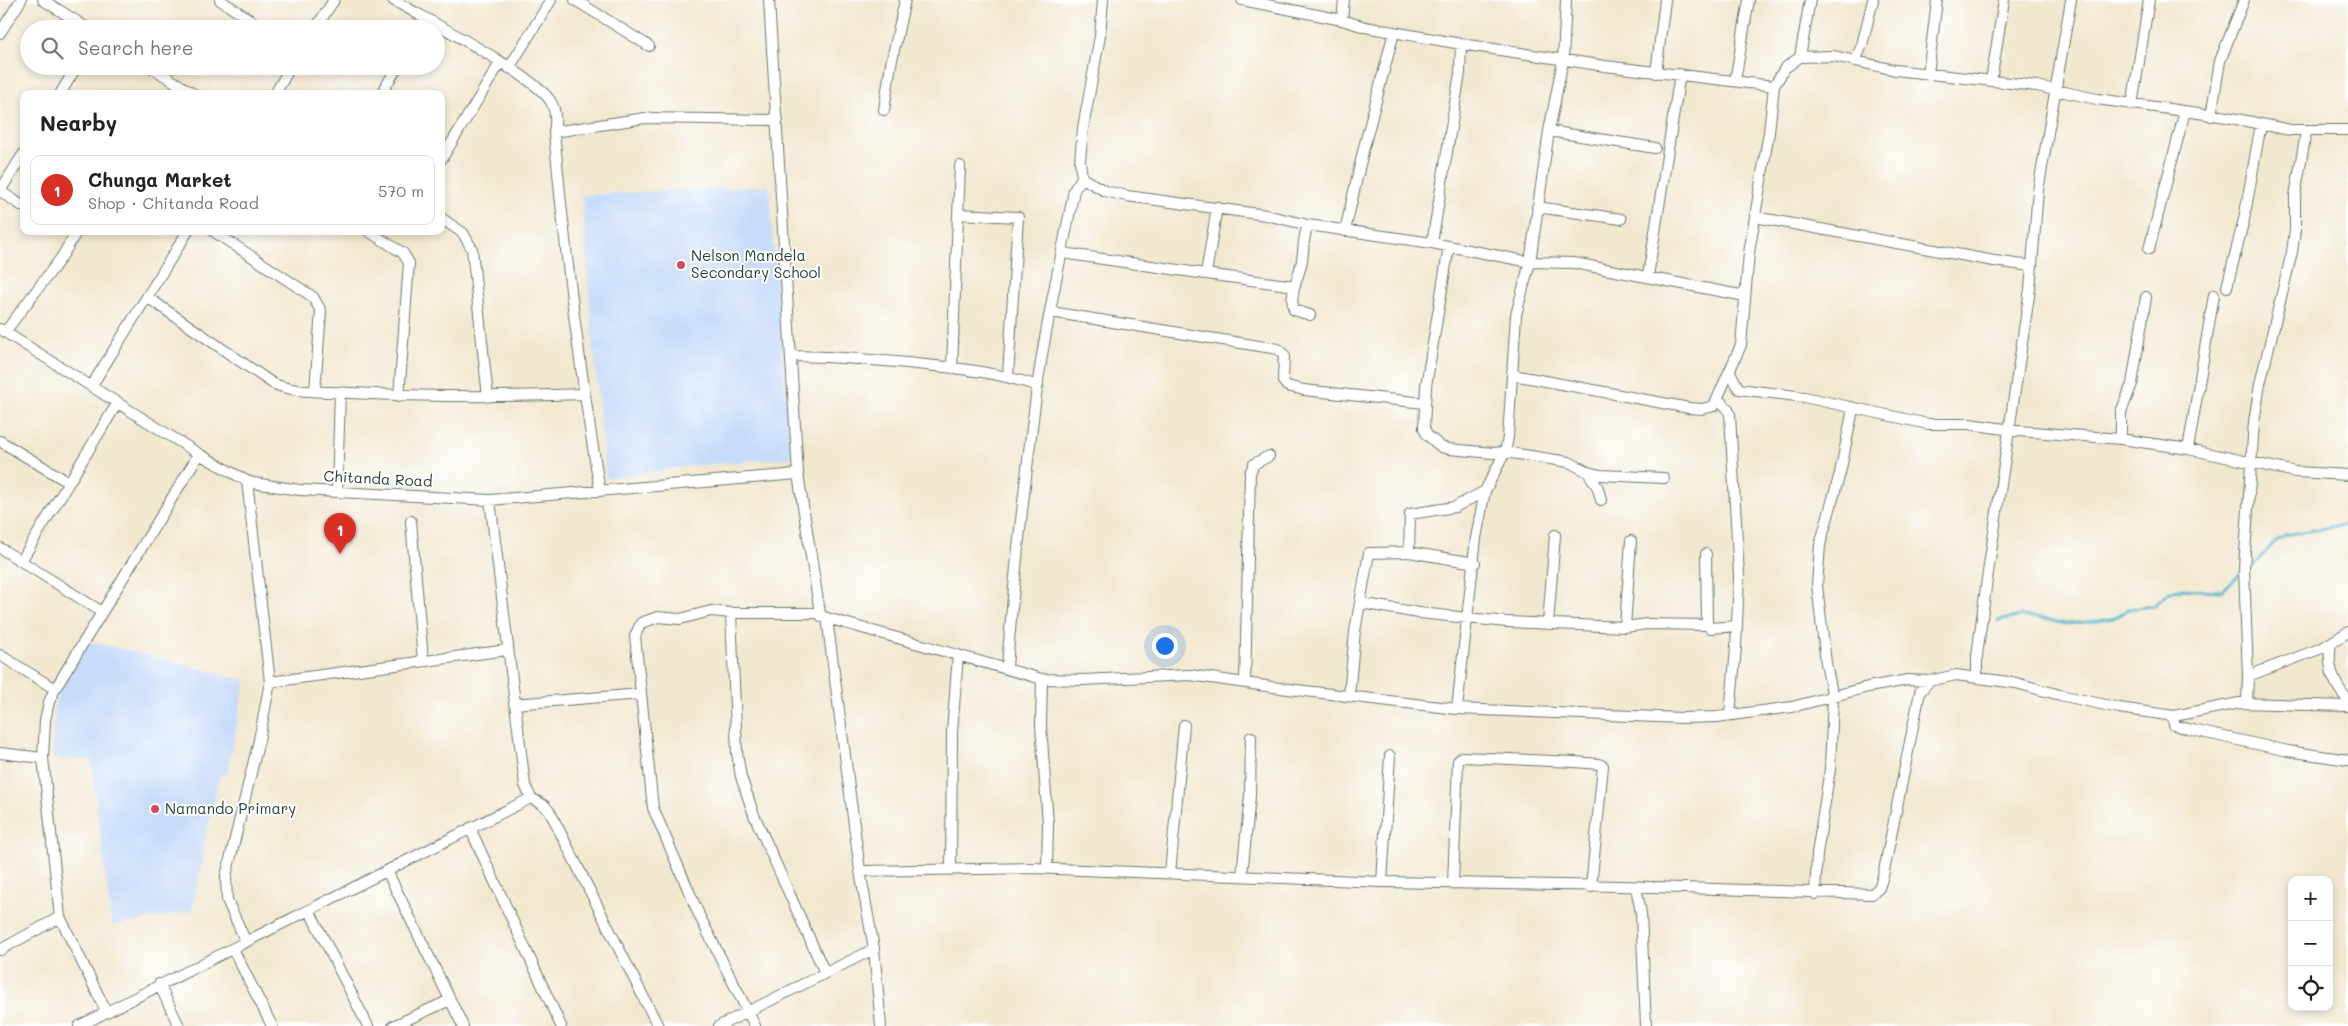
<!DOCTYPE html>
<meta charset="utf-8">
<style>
body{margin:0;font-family:Mali,sans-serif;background:#f6f6f6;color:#222}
.controls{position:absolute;right:15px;bottom:15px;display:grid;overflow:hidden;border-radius:10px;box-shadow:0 2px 8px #0003}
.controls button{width:45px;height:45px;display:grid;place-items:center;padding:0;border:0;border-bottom:1px solid #e0e0e0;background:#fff;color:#222;font:25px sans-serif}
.you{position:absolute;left:1164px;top:645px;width:18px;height:18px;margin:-12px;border:4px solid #fff;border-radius:50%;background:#1a73e8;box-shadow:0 0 0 8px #1a73e833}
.badge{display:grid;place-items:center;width:32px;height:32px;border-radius:50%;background:#d93025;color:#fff;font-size:16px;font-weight:700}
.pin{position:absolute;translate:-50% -41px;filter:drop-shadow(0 1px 2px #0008)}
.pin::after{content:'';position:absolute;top:26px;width:18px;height:15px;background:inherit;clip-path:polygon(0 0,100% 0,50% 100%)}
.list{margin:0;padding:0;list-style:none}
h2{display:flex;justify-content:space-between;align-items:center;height:65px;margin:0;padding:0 20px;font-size:21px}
h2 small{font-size:16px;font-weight:400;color:#767676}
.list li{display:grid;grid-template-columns:32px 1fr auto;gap:15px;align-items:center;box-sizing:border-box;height:70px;margin:0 10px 10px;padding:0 10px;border:1px solid #e0e0e0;border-radius:10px}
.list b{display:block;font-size:19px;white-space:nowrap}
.list p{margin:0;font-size:16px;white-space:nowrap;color:#767676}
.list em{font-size:16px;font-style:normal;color:#767676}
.icon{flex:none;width:28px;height:28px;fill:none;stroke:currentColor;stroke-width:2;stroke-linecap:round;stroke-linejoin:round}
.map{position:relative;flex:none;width:2348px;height:1026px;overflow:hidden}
.search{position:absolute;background:#fff;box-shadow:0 2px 8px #0003;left:20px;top:20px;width:425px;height:55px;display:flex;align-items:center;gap:12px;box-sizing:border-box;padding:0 18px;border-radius:28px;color:#767676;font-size:19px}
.panel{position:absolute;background:#fff;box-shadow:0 2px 8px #0003;left:20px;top:90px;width:425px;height:145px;border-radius:10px}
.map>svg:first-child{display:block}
</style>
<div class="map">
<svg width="2348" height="1026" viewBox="0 0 2348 1026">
<rect width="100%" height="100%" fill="#fff"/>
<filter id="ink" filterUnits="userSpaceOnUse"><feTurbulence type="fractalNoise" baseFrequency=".02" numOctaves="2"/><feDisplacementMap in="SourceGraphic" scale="10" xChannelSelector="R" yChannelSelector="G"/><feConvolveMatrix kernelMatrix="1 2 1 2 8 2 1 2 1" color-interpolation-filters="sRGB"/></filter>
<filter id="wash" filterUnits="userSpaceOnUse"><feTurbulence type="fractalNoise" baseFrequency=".0096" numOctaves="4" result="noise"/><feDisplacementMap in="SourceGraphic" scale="20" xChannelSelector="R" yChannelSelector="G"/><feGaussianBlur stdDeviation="1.12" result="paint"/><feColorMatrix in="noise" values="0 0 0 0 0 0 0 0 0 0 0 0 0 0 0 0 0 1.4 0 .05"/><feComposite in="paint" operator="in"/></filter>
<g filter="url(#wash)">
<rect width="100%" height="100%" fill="#f2e8d0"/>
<path fill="#c8dcf9" d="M769 186 791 458 691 466 606 478 592 335 582 195Z
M86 640 246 680 227 774 220 775 204 844 205 848 192 911 112 926 91 760 52 758 55 701Z"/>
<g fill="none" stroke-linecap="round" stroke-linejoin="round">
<path stroke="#44b0c2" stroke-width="3" d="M2252 567 2276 541 2285 535 2348 524
M1998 621 2021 616 2036 617 2066 624 2097 621 2114 618 2129 609 2154 606 2169 592 2177 589 2222 591 2241 573"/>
</g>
</g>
<g filter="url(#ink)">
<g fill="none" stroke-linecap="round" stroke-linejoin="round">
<defs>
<path id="minor" d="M43 0 89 29
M220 0 264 29
M393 0C424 18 538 77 551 102 556 110 556 124 554 132 565 253 580 372 600 491
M575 0 649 46
M769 0 798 474 820 613 821 616 827 618 860 871 874 949 881 1026
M1242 0 1342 20 1365 27 1461 44 1605 66 1774 86
M1342 20 1344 0
M315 29 334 0
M422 29 427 20
M0 33 21 0
M1800 57 1810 0
M1856 59 1862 45 1873 0
M149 66 194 94
M509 68 551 0
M1656 73 1665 0
M1928 74 1937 0
M1735 81 1749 0
M1991 81 2004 0
M60 94 77 66
M275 94 291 66
M381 94 398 66
M2132 105 2149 0
M884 110 891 64 905 0
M2211 116 2220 61 2244 0
M1549 131 1655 148
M554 132 645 118 778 120
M441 160 500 63
M1082 178 1105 191 1127 196 1266 215 1308 225 1432 243 1530 262 1574 263 1745 296
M0 191 24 153
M0 191 24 207
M1537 207 1621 219
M958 214 1018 217 1008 376
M1755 217 1994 261 2031 266
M441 218 463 233 472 249 488 397
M1308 225C1303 237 1304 247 1302 260 1300 275 1288 295 1294 310L1310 315
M213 231 313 297 321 311 315 390
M368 231 403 253 409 263 399 396
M1345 231 1364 147 1394 32
M1432 243 1460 73 1461 44
M1449 246 1426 386 1424 428 1427 435 1441 447 1449 449 1493 453 1505 452 1569 462 1588 472 1600 475 1664 478
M2149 249 2185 111
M1062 253 1206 274 1217 207
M1206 274 1295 286
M1648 276 1680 74
M2227 287 2244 219 2261 124
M147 297 272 383C296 394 324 391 351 393 428 397 506 397 584 394
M1051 312 1278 349 1284 355 1283 381 1287 386 1304 390 1424 403
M0 329 199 454 247 481 253 483 300 490 490 500 798 474
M5 332 61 258 77 231
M793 356C837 357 881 360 926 365 965 369 1000 373 1038 386
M952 367 960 166
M1730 372 1739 389 1804 397 1928 424H1969L2019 431 2121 439 2188 449 2296 472 2348 475
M1513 375 1689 408 1702 409 1714 406 1741 345 1749 253 1769 132 1774 86 1785 68 1800 57 1834 56 1895 70 2037 86 2097 99 2227 117 2290 130H2348
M92 385 188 231
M1719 400 1728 409 1730 415 1739 576 1736 648 1730 714
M2121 439V412L2132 384 2146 297
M0 441 68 482
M2188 449 2214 295
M1588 472 1598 488 1601 500
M337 491 340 392
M411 521 423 661
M0 548 102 612
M1409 552 1410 514 1455 507 1485 491
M1706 554 1707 625
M21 561 118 402
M1360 603 1419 613 1507 622 1625 627 1647 624 1707 625 1710 628 1737 626
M731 613 737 753 741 777 754 815 825 973
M827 618 1042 679 1082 680 1190 675 1280 688 1457 709 1682 718 1717 717 1792 707 1868 687 1908 680 1929 681 1956 675 2016 683 2060 695 2119 708 2174 716 2239 703 2348 706
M1548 624 1555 535
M1625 627 1631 541
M2331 644C2327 665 2333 684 2348 700
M0 655 55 689
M1007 667C1014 574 1025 481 1037 388 1046 321 1062 255 1074 190L1082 178 1080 161 1083 128 1100 36 1103 0
M1977 676V656L1987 579 2030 289 2038 191 2071 0
M2248 676 2322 648 2348 632
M1042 679 1041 725 1048 824 1047 869
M270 682 507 650
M1245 683 1250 473 1254 464 1269 456
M1349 696 1355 631 1369 553 1409 552 1475 563
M2247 703 2248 676 2244 568 2254 422 2260 384 2292 252 2295 230V196L2306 132
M514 704 641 694
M1457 709 1476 538 1485 491 1505 452 1508 437 1516 315 1530 262 1549 131 1563 60 1566 0
M2174 716V725L2188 729 2288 751 2348 760
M0 753 43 758
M531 798 545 806 550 812 658 1026
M470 828 561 1026
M951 869 952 732 958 655
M387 871 463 1026
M860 871 1032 868 1382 882 1620 886 1872 894 1879 888 1883 876 1920 692 1929 681
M1170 873 1184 725
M1242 875 1250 796 1251 737
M1382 882 1390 756
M1453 883 1458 761 1462 757 1575 762 1599 764 1603 766 1591 887
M1636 887 1641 913 1646 1026
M1815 894 1817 854 1830 769 1833 698 1826 663 1817 585 1820 545 1840 473 1853 409
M309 910 368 1026
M246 942 227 900 226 876 259 740 270 682 247 481
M233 949 272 1026
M0 950 60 917
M159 984 179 1026
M106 1011 60 917 43 758 45 720 49 702 55 689 199 454
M79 1026 531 798 525 785 490 500
M393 1026 450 1000
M719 1026 874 949
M755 1026 700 917 653 808 635 636 641 623 658 617 680 619 711 611 731 613H820"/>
</defs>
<use href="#minor" stroke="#69796b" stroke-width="12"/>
<use href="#minor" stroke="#fff" stroke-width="10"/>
</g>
</g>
<g fill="#d1495b" stroke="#fff" stroke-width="2">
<circle cx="681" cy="265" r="5"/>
<circle cx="155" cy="809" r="5"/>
</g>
<g text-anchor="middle" stroke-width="4" stroke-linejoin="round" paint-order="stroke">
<g font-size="15" fill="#1f3d34" stroke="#fff" text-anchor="start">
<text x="691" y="261">Nelson Mandela<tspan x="691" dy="17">Secondary School</tspan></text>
<text x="165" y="814">Namando Primary</text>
</g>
<g font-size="15" fill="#1f3d34" stroke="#fff">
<text transform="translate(378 479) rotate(3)" y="5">Chitanda Road</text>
</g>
</g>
</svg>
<div class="controls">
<button>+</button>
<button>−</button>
<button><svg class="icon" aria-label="locate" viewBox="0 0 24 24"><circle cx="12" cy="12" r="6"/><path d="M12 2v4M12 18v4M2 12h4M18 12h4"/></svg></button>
</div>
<div class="you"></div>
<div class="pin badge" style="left:340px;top:554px">1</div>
<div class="search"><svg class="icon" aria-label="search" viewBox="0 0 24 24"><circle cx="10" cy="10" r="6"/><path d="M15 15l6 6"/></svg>Search here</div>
<section class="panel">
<h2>Nearby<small></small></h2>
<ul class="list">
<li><span class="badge">1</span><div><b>Chunga Market</b><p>Shop · Chitanda Road</p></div><em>570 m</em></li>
</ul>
</section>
</div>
